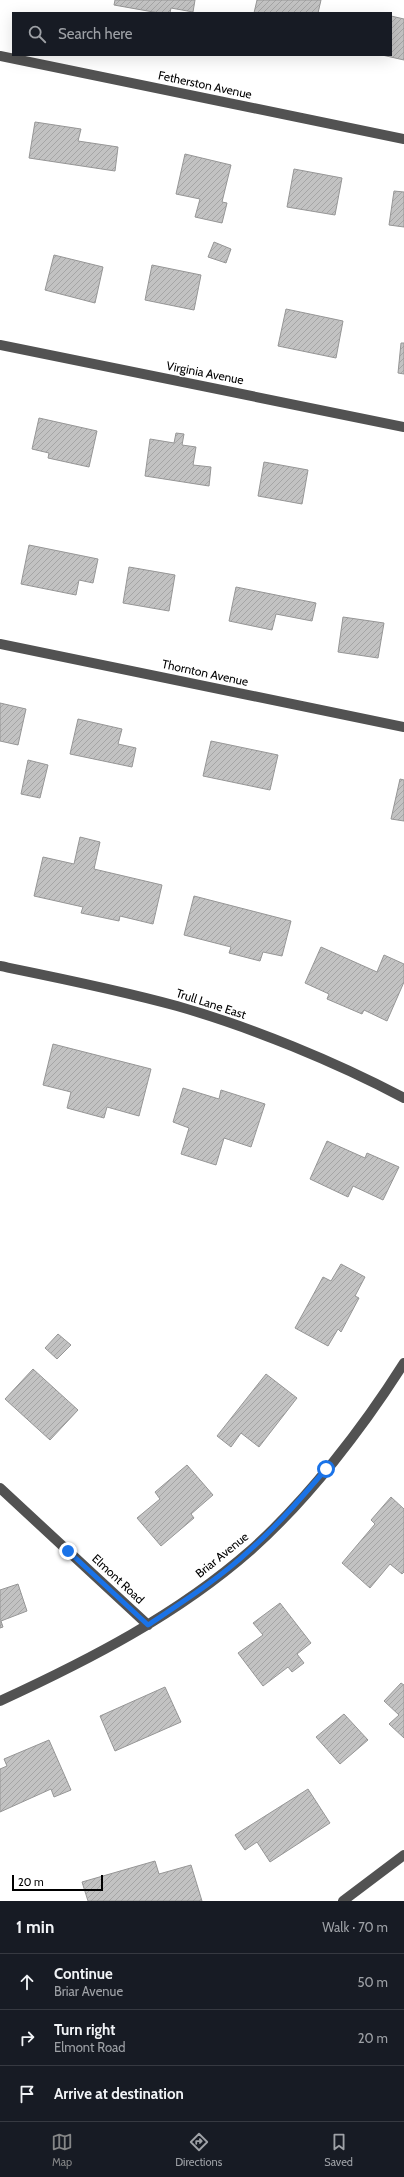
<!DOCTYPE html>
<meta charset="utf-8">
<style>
body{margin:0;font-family:Cabin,sans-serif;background:#20242c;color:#f1f3f6}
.scale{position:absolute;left:12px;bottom:10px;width:91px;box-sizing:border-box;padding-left:4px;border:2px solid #000;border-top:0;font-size:11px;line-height:14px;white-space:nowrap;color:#000;-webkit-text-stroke:3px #fff;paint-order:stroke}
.stop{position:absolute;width:12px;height:12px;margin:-9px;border:3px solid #1a73e8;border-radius:50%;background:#fff}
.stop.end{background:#1a73e8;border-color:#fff;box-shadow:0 1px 4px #0008}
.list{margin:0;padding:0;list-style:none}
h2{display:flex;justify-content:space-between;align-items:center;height:52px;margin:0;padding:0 16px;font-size:17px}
h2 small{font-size:13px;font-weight:400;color:#9ea1a6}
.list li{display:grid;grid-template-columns:26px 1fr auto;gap:12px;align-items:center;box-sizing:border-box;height:56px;padding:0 16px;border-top:1px solid #363941}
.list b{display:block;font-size:15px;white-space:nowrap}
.list p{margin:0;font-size:13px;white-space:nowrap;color:#9ea1a6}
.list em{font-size:13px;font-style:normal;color:#9ea1a6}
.icon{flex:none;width:22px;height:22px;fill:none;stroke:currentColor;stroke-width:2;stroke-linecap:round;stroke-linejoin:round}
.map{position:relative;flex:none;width:404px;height:1901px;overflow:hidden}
.search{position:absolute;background:#171b24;box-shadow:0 4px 16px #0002;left:12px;right:12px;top:12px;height:44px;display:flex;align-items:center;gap:10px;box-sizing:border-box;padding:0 14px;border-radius:0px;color:#9ea1a6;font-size:15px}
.sheet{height:220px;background:#171b24}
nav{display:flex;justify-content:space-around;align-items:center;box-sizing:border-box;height:56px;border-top:1px solid #363941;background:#171b24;font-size:11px;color:#9ea1a6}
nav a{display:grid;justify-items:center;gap:2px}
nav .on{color:#858687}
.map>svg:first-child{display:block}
</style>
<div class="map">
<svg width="404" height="1901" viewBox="0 0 404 1901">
<defs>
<pattern id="building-hatch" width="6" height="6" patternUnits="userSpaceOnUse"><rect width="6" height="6" fill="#c2c2c2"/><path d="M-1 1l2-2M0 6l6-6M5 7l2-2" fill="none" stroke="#a5a5a5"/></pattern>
</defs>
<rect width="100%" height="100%" fill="#fff"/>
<path fill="url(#building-hatch)" stroke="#969696" d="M115 0H195L193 12 171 8 170 13H159L114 5Z
M257 0H321L318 13H254Z
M391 16 404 19V60L382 55H391Z
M35 122 81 129 78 141 118 147 115 171 29 158Z
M185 154 231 165 222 202 227 203 222 223 195 217 200 199 176 194Z
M294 169 342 178 335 215 287 207Z
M394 191 404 192V227L389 225Z
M214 242 231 249 226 263 208 257Z
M54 255 103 267 95 303 45 290Z
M152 265 201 275 194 310 145 300Z
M286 309 343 321 336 358 278 346Z
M401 343H404V374L398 373Z
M39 418 97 431 89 467 48 458 49 453 32 449Z
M176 433 184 434 182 445 196 447 193 465 211 467 209 486 145 476 150 439 174 443Z
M264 462 308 470 302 504 258 496Z
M29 545 98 559 93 583 79 580 76 595 21 584Z
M129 567 175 575 169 611 123 603Z
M236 587 316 603 312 621 276 614 272 630 229 621Z
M343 617 384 623 378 658 338 652Z
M0 703 26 709 18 745 0 741Z
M78 719 122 729 118 744 136 748 132 767 70 754Z
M211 741 278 755 270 790 203 776Z
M28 760 48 765 40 798 21 794Z
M400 779 404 780V821L391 819Z
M80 837 100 842 94 869 162 885 153 924 120 916 119 921 81 913 83 907 34 896 43 857 74 864Z
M194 896 291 921 282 956 263 952 260 961 229 953 231 947 184 935Z
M321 947 377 972 384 955 404 964V982L387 1021 364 1010 362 1014 327 999 329 994 305 983Z
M53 1044 151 1069 139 1116 107 1107 104 1118 67 1108 71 1092 43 1085Z
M183 1088 219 1099 221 1090 265 1104 251 1147 224 1138 216 1165 181 1154 189 1128 173 1122Z
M327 1141 365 1158 367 1153 399 1167 383 1200 353 1186 348 1197 310 1179Z
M341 1264 365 1277 355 1296 359 1298 341 1332 338 1329 328 1346 295 1328 323 1277 331 1281Z
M58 1334 71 1345 57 1359 45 1348Z
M33 1369 78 1410 50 1440 5 1399Z
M266 1374 297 1398 259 1447 241 1433 231 1447 217 1436Z
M187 1465 213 1495 191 1514 194 1518 161 1546 137 1518 160 1499 155 1492Z
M391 1497 404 1509V1572L402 1574 390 1564 370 1588 342 1563 375 1524 371 1520Z
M18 1584 27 1611 1 1621 3 1627 0 1628V1590Z
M280 1603 311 1643 297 1654 304 1663 292 1672 288 1667 263 1686 238 1653 263 1635 253 1623Z
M401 1683 404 1685V1738L389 1724 399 1715 384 1701Z
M165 1687 181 1722 115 1751 100 1716Z
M344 1714 368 1740 340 1764 316 1737Z
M49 1740 71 1790 54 1797 51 1789 0 1812V1769L7 1766 4 1759Z
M308 1789 330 1823 270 1862 257 1842 245 1850 235 1835Z
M155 1861 159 1874 191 1865 202 1901H88L82 1882Z"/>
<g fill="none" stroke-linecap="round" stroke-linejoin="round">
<path stroke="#525252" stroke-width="10" d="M0 56 404 139
M0 345 404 427
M0 644 404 727
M0 966C59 978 119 990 177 1006 251 1027 336 1062 404 1098
M0 1488 148 1625
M0 1701C89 1660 177 1615 251 1550 308 1499 363 1428 404 1363
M343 1901 404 1855"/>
</g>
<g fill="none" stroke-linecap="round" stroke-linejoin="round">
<path stroke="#1a73e8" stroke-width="5" d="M68 1551 148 1625C184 1601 220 1578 251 1549 278 1525 302 1497 326 1469"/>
</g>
<g text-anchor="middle" stroke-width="3" stroke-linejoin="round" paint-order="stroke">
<g font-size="12" fill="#000" stroke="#fff">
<text transform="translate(205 85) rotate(12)" y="4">Fetherston Avenue</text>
<text transform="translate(205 373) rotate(11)" y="4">Virginia Avenue</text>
<text transform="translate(205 673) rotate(12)" y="4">Thornton Avenue</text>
<text transform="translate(211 1004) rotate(18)" y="4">Trull Lane East</text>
<text transform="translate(222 1555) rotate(-39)" y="4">Briar Avenue</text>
<text transform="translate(118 1579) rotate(43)" y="4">Elmont Road</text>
</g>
</g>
</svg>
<div class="scale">20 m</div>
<div class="stop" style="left:326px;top:1469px"></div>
<div class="stop end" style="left:68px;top:1551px"></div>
<div class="search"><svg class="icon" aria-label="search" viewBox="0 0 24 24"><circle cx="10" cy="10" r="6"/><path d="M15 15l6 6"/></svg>Search here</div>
</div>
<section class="sheet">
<h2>1 min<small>Walk · 70 m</small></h2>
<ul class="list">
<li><svg class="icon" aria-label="ahead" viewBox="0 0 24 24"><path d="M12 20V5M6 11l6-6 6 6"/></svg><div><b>Continue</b><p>Briar Avenue</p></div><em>50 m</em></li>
<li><svg class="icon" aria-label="right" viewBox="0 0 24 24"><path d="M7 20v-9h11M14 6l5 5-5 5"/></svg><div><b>Turn right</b><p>Elmont Road</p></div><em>20 m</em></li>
<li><svg class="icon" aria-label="arrive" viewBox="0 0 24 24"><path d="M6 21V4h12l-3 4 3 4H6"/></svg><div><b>Arrive at destination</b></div></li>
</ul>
</section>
<nav>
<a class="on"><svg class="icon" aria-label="map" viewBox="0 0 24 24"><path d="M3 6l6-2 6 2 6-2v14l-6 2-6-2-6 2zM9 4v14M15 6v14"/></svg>Map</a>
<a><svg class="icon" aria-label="directions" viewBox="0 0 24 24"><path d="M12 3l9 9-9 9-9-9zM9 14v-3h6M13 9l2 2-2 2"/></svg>Directions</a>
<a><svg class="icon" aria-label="saved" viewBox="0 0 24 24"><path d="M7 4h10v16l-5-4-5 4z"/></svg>Saved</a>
</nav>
